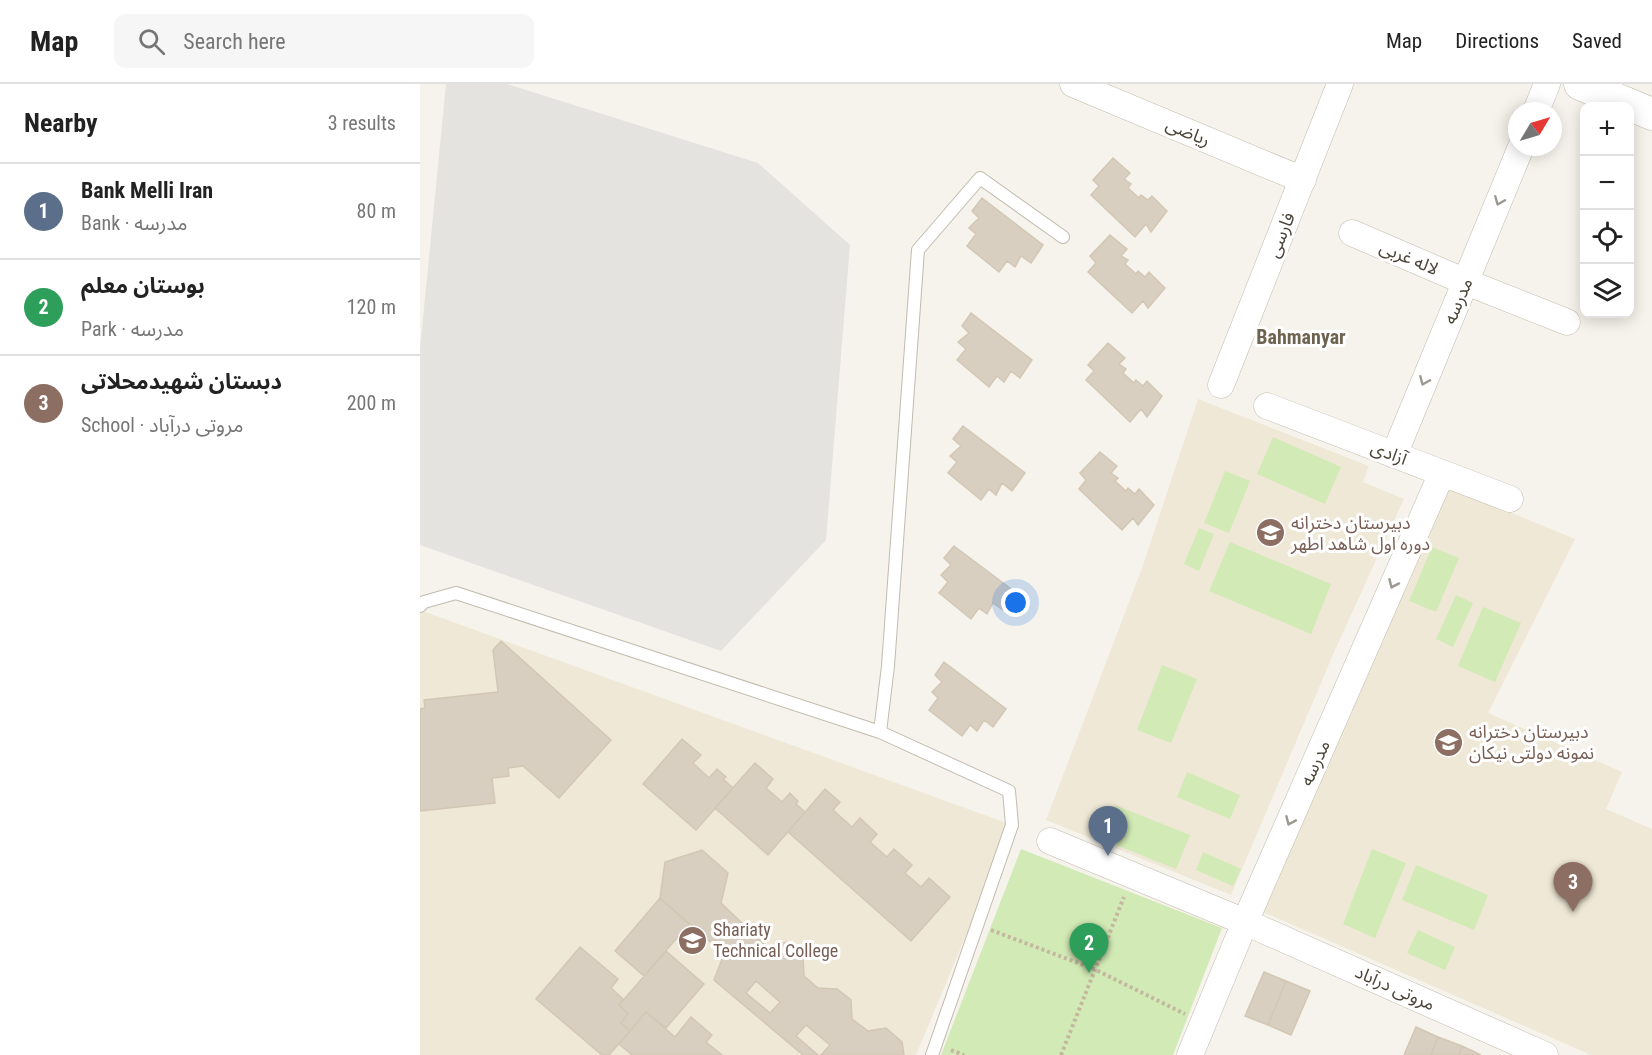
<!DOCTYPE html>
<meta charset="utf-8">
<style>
body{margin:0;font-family:"Roboto Condensed","Noto Sans Arabic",sans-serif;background:#f6f6f6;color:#222}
.controls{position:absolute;right:18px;top:18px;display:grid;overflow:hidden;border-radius:12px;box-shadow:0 3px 15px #0003}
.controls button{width:54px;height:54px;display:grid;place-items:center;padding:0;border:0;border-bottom:2px solid #e0e0e0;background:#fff;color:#222;font:30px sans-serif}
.compass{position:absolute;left:1088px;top:18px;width:54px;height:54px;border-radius:50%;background:#fff;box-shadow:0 3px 15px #0003;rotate:52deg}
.you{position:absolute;left:596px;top:519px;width:21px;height:21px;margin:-15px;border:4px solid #fff;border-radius:50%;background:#1a73e8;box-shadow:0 0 0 9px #1a73e833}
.badge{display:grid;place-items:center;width:39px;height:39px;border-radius:50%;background:#111827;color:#fff;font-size:20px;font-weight:700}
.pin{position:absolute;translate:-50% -50px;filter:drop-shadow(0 2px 3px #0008)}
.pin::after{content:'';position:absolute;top:32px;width:21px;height:18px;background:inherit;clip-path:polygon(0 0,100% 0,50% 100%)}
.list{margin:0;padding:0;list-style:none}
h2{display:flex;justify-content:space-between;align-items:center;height:78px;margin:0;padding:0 24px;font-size:26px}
h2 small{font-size:20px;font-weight:400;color:#767676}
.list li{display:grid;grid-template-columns:39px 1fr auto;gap:18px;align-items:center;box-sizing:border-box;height:96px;padding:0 24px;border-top:2px solid #e0e0e0}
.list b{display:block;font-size:22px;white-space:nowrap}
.list p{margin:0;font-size:20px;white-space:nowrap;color:#767676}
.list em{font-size:20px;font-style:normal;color:#767676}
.icon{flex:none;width:33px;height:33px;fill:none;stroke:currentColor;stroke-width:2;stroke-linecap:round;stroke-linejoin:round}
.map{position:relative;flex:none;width:1232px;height:971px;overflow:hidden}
header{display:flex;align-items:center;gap:36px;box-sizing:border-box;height:84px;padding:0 30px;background:#fff;border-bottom:2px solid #e0e0e0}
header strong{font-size:28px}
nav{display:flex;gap:33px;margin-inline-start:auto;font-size:21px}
.search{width:420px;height:54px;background:#f6f6f6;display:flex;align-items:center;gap:15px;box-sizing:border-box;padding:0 21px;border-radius:12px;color:#767676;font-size:22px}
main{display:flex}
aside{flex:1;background:#fff}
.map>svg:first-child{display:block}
</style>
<header>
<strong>Map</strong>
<div class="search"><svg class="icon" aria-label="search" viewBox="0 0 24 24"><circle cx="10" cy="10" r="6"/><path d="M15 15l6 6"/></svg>Search here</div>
<nav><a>Map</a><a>Directions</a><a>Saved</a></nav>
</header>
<main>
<aside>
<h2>Nearby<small>3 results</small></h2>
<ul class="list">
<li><span class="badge" style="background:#5c6f8a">1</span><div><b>Bank Melli Iran</b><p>Bank · مدرسه</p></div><em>80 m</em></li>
<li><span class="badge" style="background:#2e9e5b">2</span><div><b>بوستان معلم</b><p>Park · مدرسه</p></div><em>120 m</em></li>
<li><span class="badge" style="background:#8d6e63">3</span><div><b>دبستان شهیدمحلاتی</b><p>School · مروتی درآباد</p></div><em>200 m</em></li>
</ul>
</aside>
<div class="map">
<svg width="1232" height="971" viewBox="0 0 1232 971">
<rect width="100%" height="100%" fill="#f6f3ec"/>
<path fill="#efe8d6" d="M778 315 949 382 943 398 984 415 915 566 811 811 626 736 722 484Z
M1027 402 1155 455 1068 629 1202 688 1186 725 1232 745V971H1171L836 825Z
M0 526 592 741 496 971H0Z"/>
<path fill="#d2eab5" d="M853 353 921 383 905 420 837 390Z
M805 387 830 397 809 449 784 439Z
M779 444 794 450 779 487 764 480Z
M810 458 911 500 891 550 789 507Z
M1012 463 1039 474 1016 528 989 517Z
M1036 511 1053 519 1033 563 1016 555Z
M1063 523 1101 539 1075 598 1038 582Z
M742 581 777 595 751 659 717 646Z
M767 688 820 711 810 735 757 713Z
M695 721 770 751 756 785 681 755Z
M601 765 802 844 753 971H521Z
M952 765 986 779 955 854 923 840Z
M783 768 821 785 813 802 776 786Z
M996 781 1068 811 1054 846 982 816Z
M998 846 1035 863 1025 886 987 869Z"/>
<path fill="#e5e3e0" d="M26 0H87L338 79 430 161 406 456 301 567 0 461V265Z"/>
<path fill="#d8cfc1" stroke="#d3c7b4" stroke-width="1.5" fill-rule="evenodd" d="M693 74 710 89 704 95 711 100 708 104 719 114 721 111 728 116 732 112 747 127 731 148 726 140 715 153 671 111 679 102 673 96Z
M562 114 623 161 611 179 601 172 595 183 587 177 579 188 547 162 556 150 549 144 559 134 552 127Z
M690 151 707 165 701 172 708 176 705 180 716 190 718 187 725 193 729 188 745 204 728 224 723 217 712 229 668 188 676 179 670 172Z
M551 229 612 276 600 294 591 287 584 298 577 292 569 303 537 276 546 265 538 258 549 249 542 242Z
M688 259 705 274 699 280 706 285 703 289 714 299 716 296 723 302 727 297 742 312 727 333 721 325 710 338 666 296 674 287 668 281Z
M543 342 605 389 592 407 582 399 576 411 569 405 561 416 528 389 537 378 530 372 541 362 533 355Z
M680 368 697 382 691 389 698 394 695 397 706 407 708 404 715 410 719 405 734 421 718 441 713 434 702 446 659 405 666 396 660 389Z
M534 462 595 508 583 526 573 519 567 530 559 524 551 535 519 509 528 498 521 491 531 481 524 474Z
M81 557 191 656 139 714 103 682 88 684 89 692 72 694 75 719 0 727V625L5 624 4 616 78 608 73 566Z
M524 578 586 625 573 643 564 636 557 647 550 641 542 652 509 626 518 614 512 608 522 598 515 591Z
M262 655 281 671 273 679 289 694 297 685 306 693 303 695 313 704 276 746 223 700Z
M335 679 353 695 346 704 362 718 370 709 378 717 376 720 385 728 348 771 295 724Z
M405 705 420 718 413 726 432 743 440 734 457 750 450 758 467 773 474 765 492 781 485 789 501 803 509 794 530 813 491 857 368 748Z
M282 766 308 789 301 819 347 863 367 858 383 873 384 892 398 904 417 905 431 916 432 935 448 947 466 944 482 958 484 971H401L410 961 386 941 376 952 398 971H383L294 896 304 870 240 814 245 778ZM336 897 360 918 350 929 326 909Z
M240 814 269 840 224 892 195 867Z
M160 863 198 895 191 904 203 915 199 921 208 930 201 939 210 947 189 971H182L116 915Z
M246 867 284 900 246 944 226 928 210 947 201 939 208 930 199 921Z
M844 888 866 897 848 941 825 932Z
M866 897 890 907 871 951 848 941Z
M226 928 255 953 271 933 292 951 286 958 302 971H212L199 960Z
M996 943 1018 953 1011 971H984Z
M1018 953 1042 962 1039 971H1011Z
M1042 962 1061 971H1039Z"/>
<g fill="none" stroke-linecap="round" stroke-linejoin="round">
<defs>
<path id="service" d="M0 522 4 518 36 509 460 648 589 707 592 741 512 971
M460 648 468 582 498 166 560 94 643 153"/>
<path id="minor" d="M653 0 883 96
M1116 27 1127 0
M932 149 1046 198 1147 238
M801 301 920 0
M847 322 1090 415
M974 371 1101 63
M630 757 825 838 1125 971
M770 971 825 838 1022 389"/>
<path id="tertiary" d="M1160 0 1232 30"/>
</defs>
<use href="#service" stroke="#c2bbae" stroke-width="14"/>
<use href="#minor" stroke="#c2bbae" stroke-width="27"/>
<use href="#tertiary" stroke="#c2bbae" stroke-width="33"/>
<path stroke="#c4b79f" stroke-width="4" stroke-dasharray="3 3" stroke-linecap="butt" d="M571 846 674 885 765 930
M531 966 544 971
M641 971 704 813"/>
<use href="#service" stroke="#fff" stroke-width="12"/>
<use href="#minor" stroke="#fff" stroke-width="26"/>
<use href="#tertiary" stroke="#fff" stroke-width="32"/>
</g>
<defs><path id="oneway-chevron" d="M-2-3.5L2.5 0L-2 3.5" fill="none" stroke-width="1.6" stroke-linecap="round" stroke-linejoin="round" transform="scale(1.5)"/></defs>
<g stroke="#9c9892">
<use href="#oneway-chevron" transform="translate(1079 117) rotate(112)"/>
<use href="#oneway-chevron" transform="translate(1004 297) rotate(113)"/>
<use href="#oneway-chevron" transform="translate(973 500) rotate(114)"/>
<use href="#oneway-chevron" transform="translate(870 737) rotate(114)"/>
</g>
<defs>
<symbol id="school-disc" viewBox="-11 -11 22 22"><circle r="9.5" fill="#8d6e63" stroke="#fff"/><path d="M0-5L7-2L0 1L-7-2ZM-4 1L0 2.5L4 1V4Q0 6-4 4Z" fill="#fff"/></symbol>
<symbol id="university-disc" viewBox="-11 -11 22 22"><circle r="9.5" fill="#8d6e63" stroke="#fff"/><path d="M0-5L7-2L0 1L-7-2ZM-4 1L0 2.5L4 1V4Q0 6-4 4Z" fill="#fff"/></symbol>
</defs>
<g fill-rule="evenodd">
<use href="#school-disc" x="834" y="432" width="33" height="33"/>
<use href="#school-disc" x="1012" y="642" width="33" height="33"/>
<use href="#university-disc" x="256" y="840" width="33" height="33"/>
</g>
<g text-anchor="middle" stroke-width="6" stroke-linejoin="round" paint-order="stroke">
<g font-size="18" fill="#4b4439" stroke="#fff">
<text transform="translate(768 48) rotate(23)" y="6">ریاضی</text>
<text transform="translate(861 151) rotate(-68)" y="6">فارسی</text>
<text transform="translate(989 174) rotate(23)" y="6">لاله غربی</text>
<text transform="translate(1038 217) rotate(-67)" y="6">مدرسه</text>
<text transform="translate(969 369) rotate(21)" y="6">آزادی</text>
<text transform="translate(895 679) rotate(-66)" y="6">مدرسه</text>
<text transform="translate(975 904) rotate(24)" y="6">مروتی درآباد</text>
</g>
<g font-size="18" fill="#785e54" stroke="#fff" text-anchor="start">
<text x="871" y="445">دبیرستان دخترانه<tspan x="871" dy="21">دوره اول شاهد اطهر</tspan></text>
<text x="1049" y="654">دبيرستان دخترانه<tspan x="1049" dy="21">نمونه دولتی نيکان</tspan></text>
<text x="293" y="852">Shariaty<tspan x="293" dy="21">Technical College</tspan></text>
</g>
<g font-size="20" font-weight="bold" fill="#6e6250" stroke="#fff">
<text x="881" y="260">Bahmanyar</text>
</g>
</g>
</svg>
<div class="controls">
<button>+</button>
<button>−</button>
<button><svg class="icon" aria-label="locate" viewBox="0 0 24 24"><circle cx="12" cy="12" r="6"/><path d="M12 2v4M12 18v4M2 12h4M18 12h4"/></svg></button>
<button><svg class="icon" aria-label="layers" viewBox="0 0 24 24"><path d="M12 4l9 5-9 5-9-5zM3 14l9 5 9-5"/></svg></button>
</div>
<svg class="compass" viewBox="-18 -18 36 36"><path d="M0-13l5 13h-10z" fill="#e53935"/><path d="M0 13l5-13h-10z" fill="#767676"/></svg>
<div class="you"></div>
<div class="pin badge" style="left:688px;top:772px;background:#5c6f8a">1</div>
<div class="pin badge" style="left:669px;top:889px;background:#2e9e5b">2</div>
<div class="pin badge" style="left:1153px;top:828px;background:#8d6e63">3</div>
</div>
</main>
